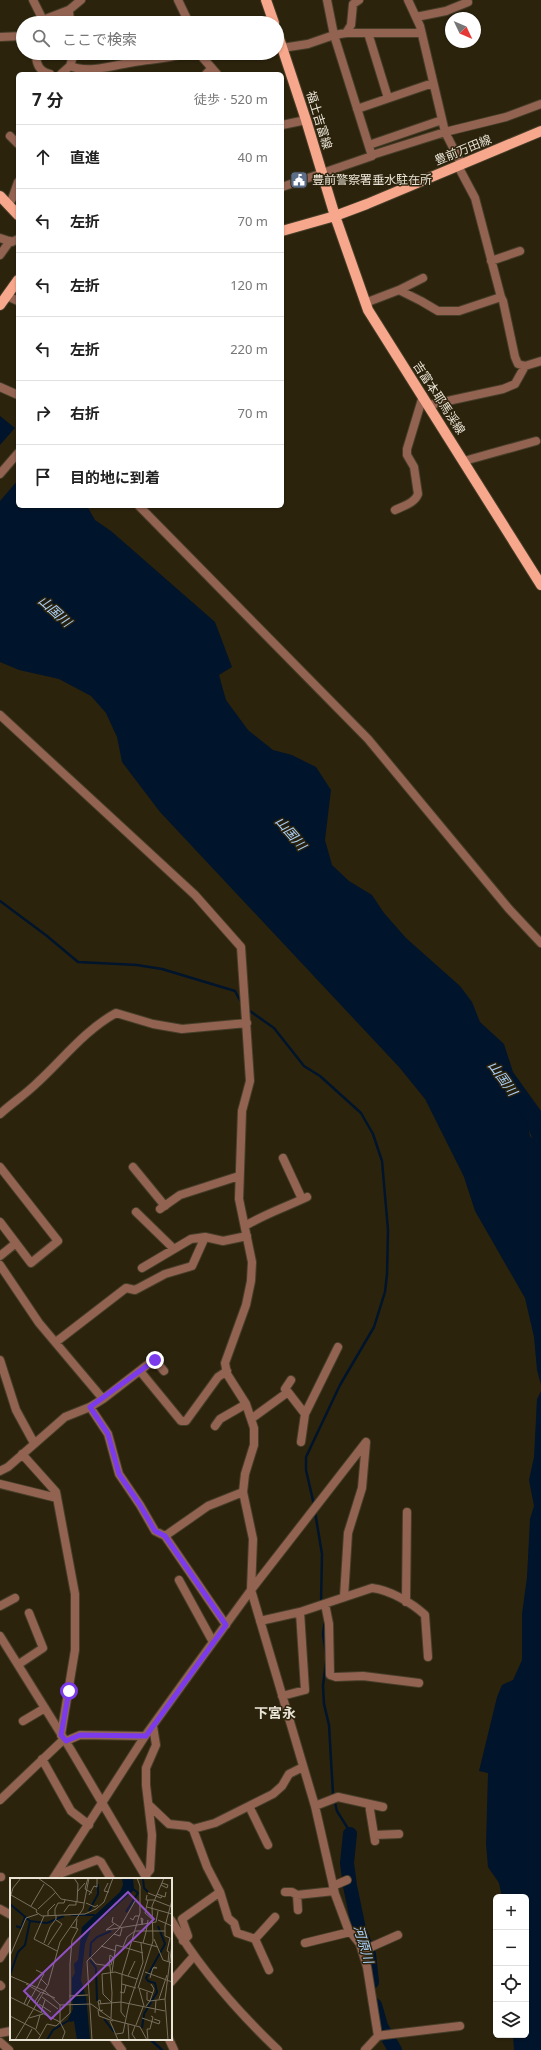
<!DOCTYPE html>
<html lang="ja">
<meta charset="utf-8">
<style>
body{margin:0;font-family:"Noto Sans","Noto Sans JP",sans-serif;background:#f6f6f6;color:#222}
.controls{position:absolute;right:12px;bottom:12px;display:grid;overflow:hidden;border-radius:6px;box-shadow:0 1px 3px #0004}
.controls button{width:36px;height:36px;display:grid;place-items:center;padding:0;border:0;border-bottom:1px solid #e0e0e0;background:#fff;color:#222;font:20px sans-serif}
.compass{position:absolute;left:445px;top:12px;width:36px;height:36px;border-radius:50%;background:#fff;box-shadow:0 1px 3px #0004;rotate:134deg}
.stop{position:absolute;width:12px;height:12px;margin:-9px;border:3px solid #7c3aed;border-radius:50%;background:#fff}
.stop.end{background:#7c3aed;border-color:#fff;box-shadow:0 1px 4px #0008}
.list{margin:0;padding:0;list-style:none}
h2{display:flex;justify-content:space-between;align-items:center;height:52px;margin:0;padding:0 16px;font-size:17px}
h2 small{font-size:13px;font-weight:400;color:#767676}
.list li{display:grid;grid-template-columns:26px 1fr auto;gap:12px;align-items:center;box-sizing:border-box;height:64px;padding:0 16px;border-top:1px solid #e0e0e0}
.list b{display:block;font-size:15px;white-space:nowrap}
.list em{font-size:13px;font-style:normal;color:#767676}
.icon{flex:none;width:22px;height:22px;fill:none;stroke:currentColor;stroke-width:2;stroke-linecap:round;stroke-linejoin:round}
.map{position:relative;flex:none;width:541px;height:2050px;overflow:hidden}
.search{position:absolute;background:#fff;box-shadow:0 1px 3px #0004;left:16px;top:16px;width:268px;height:44px;display:flex;align-items:center;gap:10px;box-sizing:border-box;padding:0 14px;border-radius:22px;color:#767676;font-size:15px}
.panel{position:absolute;background:#fff;box-shadow:0 1px 3px #0004;left:16px;top:72px;width:268px;height:436px;border-radius:6px}
.map>svg:first-child{display:block}
</style>
<div class="map">
<svg width="541" height="2050" viewBox="0 0 541 2050">
<rect width="100%" height="100%" fill="#2c230d"/>
<path fill="#00142b" d="M0 416 15 428 0 445Z
M18 480V506H87L95 520 111 531 215 622 232 667 219 675 226 700 248 730 273 750 292 755 316 767 331 790 325 840 332 865 349 881 372 895 384 913 406 938 460 986 472 1002 480 1022 504 1044 513 1072 541 1111V1125L526 1114 530 1136 541 1147V1385L537 1370 534 1337 525 1298 475 1211 464 1177 425 1099 399 1067 160 812 122 762 117 737 106 713 91 696 59 679 19 670 0 662V501Z
M541 1391V2050H514L513 2035H526V1897H502L499 1883 488 1867 486 1844 488 1773 479 1771 497 1697 502 1685 513 1680 522 1660V1614L527 1577 530 1519 534 1506 529 1480 534 1457 537 1399Z"/>
<g fill="none" stroke-linecap="round" stroke-linejoin="round">
<path stroke="#00142b" stroke-width="2.5" d="M0 901 47 936 78 962 137 965 162 969 235 991 242 1004
M247 1009 274 1028 304 1066 320 1076 361 1113 373 1134 382 1161 388 1230 387 1274 385 1292 374 1327 340 1385 306 1457V1470L314 1505
M315 1512 322 1554 321 1604
M325 1621 323 1634 326 1654
M326 1661 323 1686 324 1704 329 1725 333 1794 337 1811 347 1827 350 1834
M150 2039 162 2050"/>
<path stroke="#00142b" stroke-width="14" d="M521 1102 532 1119 541 1141
M350 1834 347 1863 350 1886 359 1929 369 1954 372 1982
M375 2005 381 2026 395 2050"/>
<defs>
<path id="minor" d="M33 0 43 20
M178 0 189 23
M408 0 420 26 445 132 462 165
M69 10 70 23
M416 17 446 11 468 2 467 0
M41 23 43 20 69 10 81 0
M346 33 351 25 353 4 359 0
M368 33 388 98
M0 37 23 36
M282 48 308 44 334 35 346 33H421
M35 53C37 64 38 71 50 74
M201 53 203 58 217 74
M70 66C89 74 115 65 134 62 153 59 167 59 186 53
M61 74 70 66 74 53
M206 74 212 68
M357 109 433 83
M282 125 306 120
M10 136 18 144
M369 145 442 120
M372 155 445 132 506 117 541 104
M282 187 372 156 334 35 327 0
M8 205 12 199 18 182
M0 238 12 242 18 239
M0 255 10 241
M491 261 520 251
M399 290 423 278
M7 296 18 301
M501 297 503 301 515 357 518 364 525 366 541 361
M365 303 399 290 421 301 438 311H459L501 297 475 198 458 166
M0 387 18 395
M429 405 503 389 515 384 525 366
M464 461 536 441
M0 474 18 453
M139 506 368 739 509 909 541 943
M395 510C403 506 415 503 418 494L414 467 407 455V449L423 396
M0 715 195 895 241 947 250 1081 242 1111 239 1199 252 1262 251 1281 246 1305 225 1363 227 1374 246 1404 254 1428V1445L245 1474 243 1492 253 1539 251 1590 315 1806 335 1894 348 1929 360 1944 367 1967 378 2036
M0 1114C12 1103 26 1094 38 1082 63 1059 85 1030 116 1013L153 1024 182 1029 247 1023
M283 1158 302 1199
M0 1167 58 1241 31 1263 0 1222
M133 1167 165 1206
M160 1209 180 1195 239 1176
M136 1212 174 1249
M245 1226C265 1214 286 1207 307 1197
M0 1256 16 1243
M0 1265 39 1323 103 1399 90 1407 65 1417 8 1467 0 1471
M142 1268 191 1239 205 1237
M56 1342 126 1288 135 1290 165 1274 192 1266 205 1237 223 1241 247 1236
M0 1360 16 1410 34 1443
M140 1371 181 1421H186L218 1377 227 1371
M288 1392 285 1389 291 1380
M103 1399 151 1362 155 1360 164 1371
M90 1407 108 1434 119 1474 140 1505 155 1531 165 1536
M251 1419 288 1392 305 1414 338 1347
M215 1426 220 1419 246 1404
M301 1442 305 1414
M22 1454 56 1492 75 1594V1650L61 1735
M0 1484 57 1498
M179 1580 213 1642
M406 1602 407 1512
M325 1604 329 1624 330 1675 336 1677 363 1676 419 1683
M0 1606 15 1598
M260 1621 300 1612 372 1588C390 1590 412 1603 425 1615L428 1657
M226 1625 165 1536 208 1506 243 1492
M0 1636 71 1750 147 1879
M19 1664 43 1648 29 1613
M282 1696 305 1690 300 1612
M23 1721 45 1708
M66 1741 80 1735 145 1736
M42 1759 71 1811 89 1825
M0 1800 63 1740
M369 1804 375 1841
M149 1805 169 1824 188 1826 193 1829
M315 1806 338 1797 383 1807
M374 1835 399 1834
M268 1845 249 1806 273 1794 282 1786 289 1774 303 1767
M62 1873 97 1860 101 1862 111 1879
M145 1876 150 1870 152 1835 146 1785V1768L156 1745 153 1726
M0 1877H1
M53 1879 145 1736 189 1675 251 1590 366 1442 362 1488 348 1533 344 1597
M333 1886 347 1880
M220 1892 228 1918 234 1923 237 1933 255 1939 269 1970
M285 1892H292L297 1895 334 1891
M297 1895 298 1910
M0 1909 11 1915
M171 1920C200 1969 237 2011 278 2050
M255 1939 275 1917
M183 1941 188 1936 182 1919 220 1892 207 1867 193 1829 215 1823 249 1806
M305 1943 350 1932
M362 1951 398 1935
M0 1958 11 1941
M171 1982 193 1957
M0 1985 1 1986
M0 2033 11 2031
M114 2039 122 2050
M169 2039 174 2050
M0 2042 9 2050
M365 2050 378 2036 384 2035 460 2026"/>
<path id="major" d="M266 0 274 23
M277 32 306 120 335 216 368 310 541 585
M0 196 18 215
M282 231 335 216 367 204 541 131
M0 305 18 280"/>
</defs>
<use href="#minor" stroke="#473e29" stroke-width="10"/>
<use href="#major" stroke="#473e29" stroke-width="12"/>
<use href="#minor" stroke="#936352" stroke-width="8"/>
<use href="#major" stroke="#f7a78b" stroke-width="10"/>
</g>
<g fill="none" stroke-linecap="round" stroke-linejoin="round">
<path stroke="#7c3aed" stroke-width="5" d="M69 1691 61 1735 66 1741 80 1735 146 1736 226 1625 165 1536 155 1531 140 1505 119 1474 108 1434 90 1407 155 1360"/>
</g>
<defs>
<symbol id="civic-square" viewBox="-11 -11 22 22"><rect x="-9" y="-9" width="18" height="18" rx="4" fill="#5c6f8a" stroke="#2c230d"/><path d="M-.6-6.5H3V-4.5H.6V-3L4-1V1h2V6H-6V1h2V-1L-.6-3ZM-1.2 2.5V6h2.4V2.5Z" fill="#fff"/></symbol>
</defs>
<g fill-rule="evenodd">
<use href="#civic-square" x="289" y="170" width="20" height="20"/>
</g>
<g text-anchor="middle" stroke-width="3" stroke-linejoin="round" paint-order="stroke">
<g font-size="12" fill="#eae4d6" stroke="#2c230d">
<text transform="translate(319 120) rotate(73)" y="4">福土吉富線</text>
<text transform="translate(463 150) rotate(-22)" y="4">豊前万田線</text>
<text transform="translate(439 398) rotate(57)" y="4">吉富本耶馬渓線</text>
</g>
<g font-size="12" fill="#eae4d6" stroke="#2c230d" text-anchor="start">
<text x="312" y="184">豊前警察署垂水駐在所</text>
</g>
<g font-size="13" font-style="italic" fill="#aad2fd" stroke="#2c230d">
<text transform="translate(55 611) rotate(42)" y="5">山国川</text>
<text transform="translate(291 833) rotate(49)" y="5">山国川</text>
<text transform="translate(503 1078) rotate(54)" y="5">山国川</text>
<text transform="translate(364 1944) rotate(74)" y="5">河原川</text>
</g>
<g font-size="14" font-weight="bold" fill="#eae4d6" stroke="#2c230d">
<text x="275" y="1718">下宮永</text>
</g>
</g>
<g transform="translate(10 1878)">
<rect width="162" height="162" fill="#2c230d"/>
<path d="M112 0H123L124 12 81 51 75 66 71 102 75 116 62 117V100L65 95 64 86 68 82 72 49 110 14 113 7ZM76 118 80 162H67L64 143 60 144 58 141 63 131 62 119Z" fill="#00142b"/>
<path fill="none" stroke="#00142b" stroke-width="2" d="M133 0 134 10 138 14M0 26 20 43M79 33 88 16V6M116 34 128 15 122 10M61 37H85M6 48 11 50 15 39M80 79 81 65 87 59 101 53M80 82 86 90 87 123M0 97 8 74 15 67 20 43 37 45 54 38M94 141 104 154M132 150 134 136 147 114 145 105 138 103 136 100 155 66 148 48M37 162 43 152 61 141"/>
<path fill="none" stroke="#78705d" stroke-width="1" d="M28 0 42 10 51 21 74 25M64 0 68 6 67 24M78 0 75 11 82 15M98 5 94 13 99 14M151 7 157 10 158 7 152 5M67 14 75 5M138 15 151 20 152 18M147 16 155 19 156 14M1 17 27 32 26 34 32 38 75 36 86 31 94 24 103 0M79 17 84 8 87 9V1M137 17 136 22H144M0 20 3 10 11 0M138 22 135 35 143 42M144 22 162 29M76 25 85 29 88 27M21 28 34 6M137 29 162 36M28 31 46 14M54 34 59 27H66V24M45 37V31L48 25H54L55 22M34 38 24 61 47 73M38 38V33L45 26M103 39 102 44 110 49M120 40 123 42 125 38H129M148 42 162 48M104 46 96 52 146 44 148 33M132 46 131 40 133 41 132 47M61 49 66 50 67 41M125 53H155M136 54 138 42M104 56 110 58 112 50M144 61 153 82 162 85M123 63 133 65 136 54M34 65 40 49 46 41V37M133 65 148 69M38 67 52 46 46 42M91 68 106 73M113 69 117 59 125 53M120 71 133 75M0 78 16 40 28 36M80 79 86 86 100 88 102 115 101 140M103 79 101 87H99L100 77 104 80M158 84 159 74 157 73 160 60 155 58V48L162 22M26 92 34 96 31 101M102 94 106 67 120 71M135 94 162 104M0 98 35 113 50 127M118 98 125 83M140 100 142 93 143 90 144 89 147 90H143M16 106 30 114M112 106 126 110M27 110 31 101 37 107M128 110 143 63 142 28 154 0M129 110 134 128M129 110 143 115M110 114 114 115 116 107M137 114V122L140 123 144 111 141 106M59 118 78 117M0 119 50 144M32 119 48 131M149 121 157 97M111 124 112 96 130 35V8L127 0M111 124V134L115 139M24 125 31 114 45 120M102 125 93 116 92 96 105 94 127 101M14 126 18 117 21 119M29 126 41 134M89 126 111 124 155 133M91 126 90 122 88 123 90 133 93 132M119 126 133 84 131 65M17 127 27 109M50 127 81 126 103 142 130 149 137 162M50 127V144L55 154 52 162M136 128 140 123 155 121M88 132 89 138 103 143M31 134 35 122M145 135 146 122M0 138 25 151 30 157M19 140 33 136M132 140 149 146 150 143 144 141M100 143 108 162M118 146 119 162M126 147 133 129M125 148 122 156 126 162M26 151 30 137M106 156 113 155 119 126M5 162 38 107 50 64 73 31 79 0M16 162 22 151M28 162 37 146 46 148 60 135V86L62 62 68 51 66 50M82 162 77 83 109 51 125 23M138 162 137 151H140L143 139 141 138M158 162 155 121 162 66"/>
<path fill="#9151c4" fill-opacity="0.15" stroke="#9151c4" stroke-width="2" d="M118 14 144 41 41 141 14 113Z"/>
<rect width="162" height="162" fill="none" stroke="#eae4d6" stroke-width="2"/>
</g>
</svg>
<div class="controls">
<button>+</button>
<button>−</button>
<button><svg class="icon" aria-label="locate" viewBox="0 0 24 24"><circle cx="12" cy="12" r="6"/><path d="M12 2v4M12 18v4M2 12h4M18 12h4"/></svg></button>
<button><svg class="icon" aria-label="layers" viewBox="0 0 24 24"><path d="M12 4l9 5-9 5-9-5zM3 14l9 5 9-5"/></svg></button>
</div>
<svg class="compass" viewBox="-18 -18 36 36"><path d="M0-13l5 13h-10z" fill="#e53935"/><path d="M0 13l5-13h-10z" fill="#767676"/></svg>
<div class="stop" style="left:69px;top:1691px"></div>
<div class="stop end" style="left:155px;top:1360px"></div>
<div class="search"><svg class="icon" aria-label="search" viewBox="0 0 24 24"><circle cx="10" cy="10" r="6"/><path d="M15 15l6 6"/></svg>ここで検索</div>
<section class="panel">
<h2>7 分<small>徒歩 · 520 m</small></h2>
<ul class="list">
<li><svg class="icon" aria-label="ahead" viewBox="0 0 24 24"><path d="M12 20V5M6 11l6-6 6 6"/></svg><div><b>直進</b></div><em>40 m</em></li>
<li><svg class="icon" aria-label="left" viewBox="0 0 24 24"><path d="M17 20v-9H6M10 6l-5 5 5 5"/></svg><div><b>左折</b></div><em>70 m</em></li>
<li><svg class="icon" aria-label="left" viewBox="0 0 24 24"><path d="M17 20v-9H6M10 6l-5 5 5 5"/></svg><div><b>左折</b></div><em>120 m</em></li>
<li><svg class="icon" aria-label="left" viewBox="0 0 24 24"><path d="M17 20v-9H6M10 6l-5 5 5 5"/></svg><div><b>左折</b></div><em>220 m</em></li>
<li><svg class="icon" aria-label="right" viewBox="0 0 24 24"><path d="M7 20v-9h11M14 6l5 5-5 5"/></svg><div><b>右折</b></div><em>70 m</em></li>
<li><svg class="icon" aria-label="arrive" viewBox="0 0 24 24"><path d="M6 21V4h12l-3 4 3 4H6"/></svg><div><b>目的地に到着</b></div></li>
</ul>
</section>
</div>
